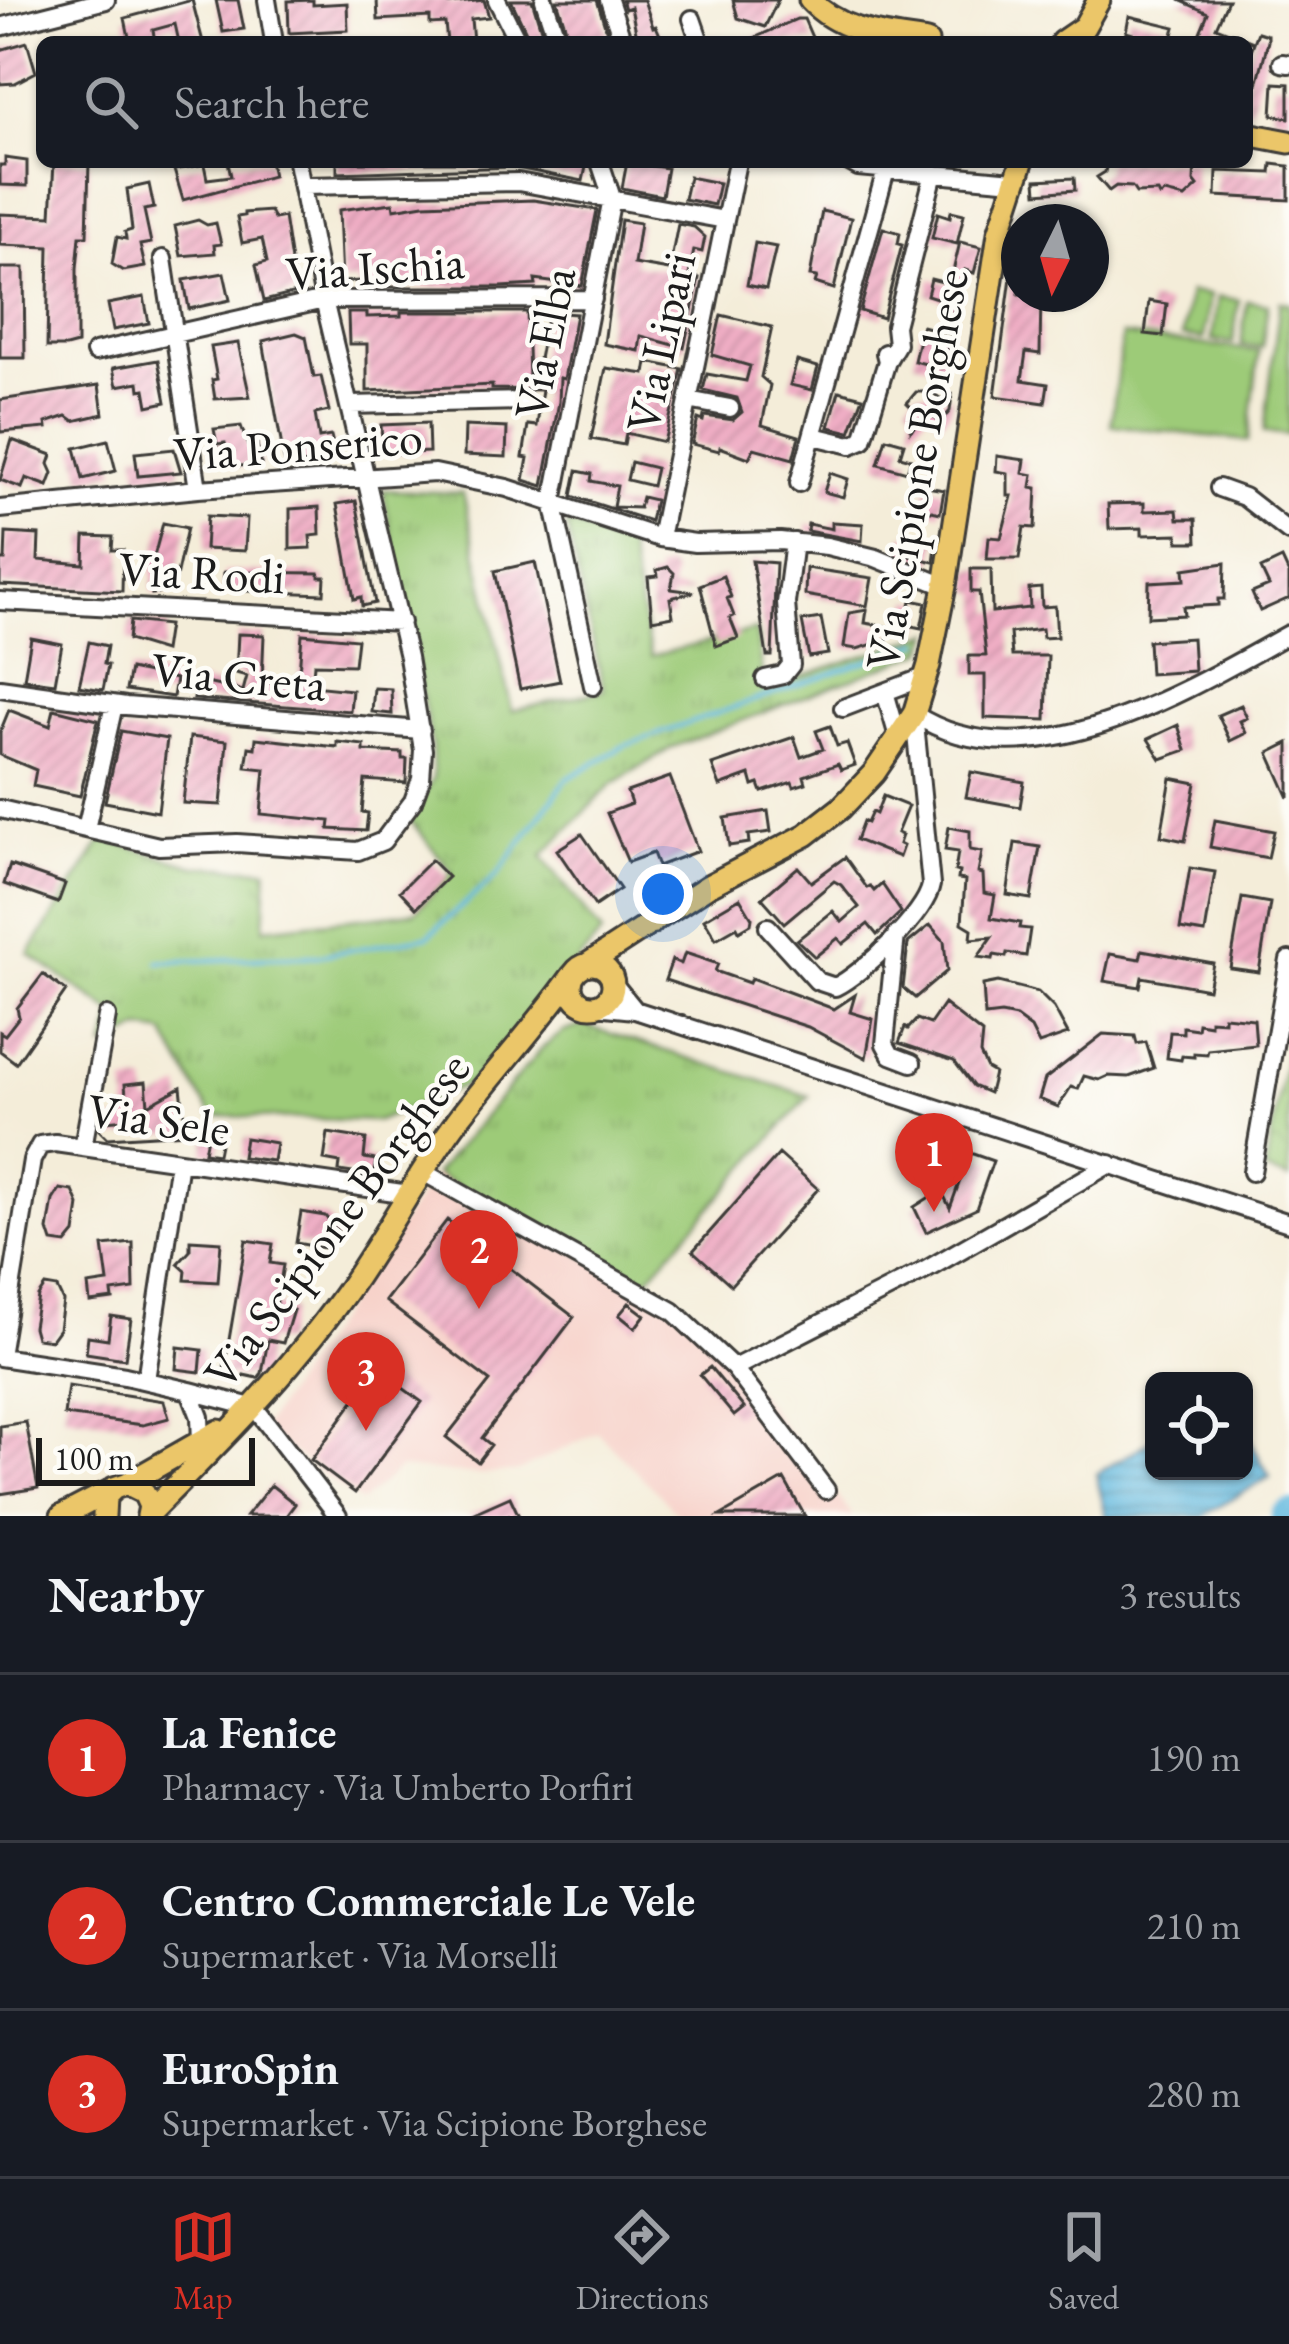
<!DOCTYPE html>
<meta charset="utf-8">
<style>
body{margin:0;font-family:"EB Garamond",serif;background:#242831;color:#f1f3f6}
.controls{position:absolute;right:36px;bottom:36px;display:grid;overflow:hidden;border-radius:18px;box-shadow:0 3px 9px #0004}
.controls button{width:108px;height:108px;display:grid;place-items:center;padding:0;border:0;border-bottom:3px solid #363941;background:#171b24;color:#f1f3f6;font:60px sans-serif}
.compass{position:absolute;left:1001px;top:204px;width:108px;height:108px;border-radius:50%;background:#171b24;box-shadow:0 3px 9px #0004;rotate:185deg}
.scale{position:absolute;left:36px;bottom:30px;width:219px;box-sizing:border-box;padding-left:12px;border:6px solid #1c1c1c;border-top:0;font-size:33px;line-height:42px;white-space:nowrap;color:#1c1c1c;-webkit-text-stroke:9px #fdfcf7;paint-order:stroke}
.you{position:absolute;left:663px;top:894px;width:42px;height:42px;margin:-30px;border:9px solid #fff;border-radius:50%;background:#1a73e8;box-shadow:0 0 0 18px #1a73e833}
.badge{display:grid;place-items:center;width:78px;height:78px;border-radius:50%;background:#d93025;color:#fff;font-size:39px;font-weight:700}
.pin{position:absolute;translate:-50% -99px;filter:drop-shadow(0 3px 6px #0008)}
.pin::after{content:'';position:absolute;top:63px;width:42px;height:36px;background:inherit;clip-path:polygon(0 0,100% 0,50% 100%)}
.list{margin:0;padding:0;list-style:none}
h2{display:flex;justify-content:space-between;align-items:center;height:156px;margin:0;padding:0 48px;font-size:51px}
h2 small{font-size:39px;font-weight:400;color:#9ea1a6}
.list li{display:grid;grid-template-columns:78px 1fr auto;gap:36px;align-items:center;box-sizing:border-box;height:168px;padding:0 48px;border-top:3px solid #363941}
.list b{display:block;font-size:45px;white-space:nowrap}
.list p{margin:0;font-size:39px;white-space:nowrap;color:#9ea1a6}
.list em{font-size:39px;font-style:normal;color:#9ea1a6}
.icon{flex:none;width:66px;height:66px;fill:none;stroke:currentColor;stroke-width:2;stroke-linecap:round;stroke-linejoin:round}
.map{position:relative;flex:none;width:1289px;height:1516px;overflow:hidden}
.search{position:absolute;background:#171b24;box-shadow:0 3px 9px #0004;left:36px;right:36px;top:36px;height:132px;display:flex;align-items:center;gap:30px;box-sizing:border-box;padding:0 42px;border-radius:18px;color:#9ea1a6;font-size:45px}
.sheet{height:660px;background:#171b24}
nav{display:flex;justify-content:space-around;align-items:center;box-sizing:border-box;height:168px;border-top:3px solid #363941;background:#171b24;font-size:33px;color:#9ea1a6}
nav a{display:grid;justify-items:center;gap:6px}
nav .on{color:#d93025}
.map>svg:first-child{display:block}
</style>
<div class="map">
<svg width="1289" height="1516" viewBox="0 0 1289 1516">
<defs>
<pattern id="grass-tufts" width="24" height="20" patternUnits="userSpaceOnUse" patternTransform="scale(3)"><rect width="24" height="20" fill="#9dcb78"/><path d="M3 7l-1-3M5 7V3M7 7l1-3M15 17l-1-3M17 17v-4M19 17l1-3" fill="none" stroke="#87ae67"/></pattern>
<pattern id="park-crowns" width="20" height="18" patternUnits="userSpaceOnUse" patternTransform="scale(3)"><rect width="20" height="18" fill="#9dcb78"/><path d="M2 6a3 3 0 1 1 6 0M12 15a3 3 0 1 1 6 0" fill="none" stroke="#87ae67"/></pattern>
<pattern id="water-rules" width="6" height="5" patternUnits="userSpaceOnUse" patternTransform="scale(3)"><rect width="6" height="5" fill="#61b8de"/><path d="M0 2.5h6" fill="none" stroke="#4f95b3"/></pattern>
<pattern id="building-hatch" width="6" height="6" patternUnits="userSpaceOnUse" patternTransform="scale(3)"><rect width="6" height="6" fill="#efadc4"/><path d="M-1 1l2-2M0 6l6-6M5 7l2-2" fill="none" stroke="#cc94a8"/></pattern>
</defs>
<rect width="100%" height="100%" fill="#fdfcf7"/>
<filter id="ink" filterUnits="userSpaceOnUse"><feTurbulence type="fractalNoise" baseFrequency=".00833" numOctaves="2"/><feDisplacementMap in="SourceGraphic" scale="24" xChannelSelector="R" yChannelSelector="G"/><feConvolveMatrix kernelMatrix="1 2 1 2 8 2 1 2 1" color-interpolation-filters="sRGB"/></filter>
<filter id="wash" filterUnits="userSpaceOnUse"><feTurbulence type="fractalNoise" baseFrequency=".004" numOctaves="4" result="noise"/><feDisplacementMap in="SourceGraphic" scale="48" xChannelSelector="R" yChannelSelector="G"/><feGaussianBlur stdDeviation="2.7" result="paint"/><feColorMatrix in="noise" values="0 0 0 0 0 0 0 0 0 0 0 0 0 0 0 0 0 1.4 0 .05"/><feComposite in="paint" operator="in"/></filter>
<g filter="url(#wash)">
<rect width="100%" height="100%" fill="#f4edd9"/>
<path fill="#f7d1c9" d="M435 1174 699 1317 853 1516H680L598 1432 518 1471 479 1475 400 1468 361 1502 261 1430Z"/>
<path fill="url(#grass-tufts)" stroke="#5c744a" stroke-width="3" d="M383 490 463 493 512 711 604 690 566 523 627 543 651 656 756 630 764 689 931 633 925 651 673 747 612 784 542 856 602 933 474 1082 378 1121 212 1116 164 1033 141 1029 105 1047 113 1013 29 954 103 839 195 866 267 869 264 928 415 912 452 872 410 820 433 778 432 746Z
M583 1025 809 1096 641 1286 435 1174 542 1048 563 1032Z"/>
<path fill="url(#park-crowns)" stroke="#5c744a" stroke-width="3" d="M1289 1037V1179L1265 1171Z"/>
<path fill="#9dcb78" stroke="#5c744a" stroke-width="3" d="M1189 292 1210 295 1204 339 1183 336Z
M1218 297 1239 300 1233 343 1212 340Z
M1247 301 1268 304 1262 347 1241 345Z
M1280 302 1289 303V435L1264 432Z
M1122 335 1259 351 1248 441 1111 425Z"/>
<path fill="url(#water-rules)" stroke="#3e6a7d" stroke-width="3" d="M1244 1430 1270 1477 1203 1516H1106L1096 1474 1154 1439V1471H1244Z"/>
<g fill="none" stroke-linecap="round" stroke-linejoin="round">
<path stroke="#61b8de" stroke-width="4.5" d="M158 962 317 956 428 936 497 875 567 779 624 746 921 642"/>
<path stroke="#61b8de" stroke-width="27" d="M1284 1516 1289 1513"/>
</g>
<g id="blocks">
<path fill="url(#building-hatch)" d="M192 0 203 42H179L175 24 153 30 155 42H130L125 18Z
M216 0H238L244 29 223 32Z
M313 0V5L347 3 348 30 289 33 288 1Z
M377 0H450V4L484 0 489 17 471 19 473 42H447L445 23 430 24V17L378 20Z
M511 0H532L545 42H531Z
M557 0H597L610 42H570Z
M622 0H644L653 27 656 26 663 42H638L631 7 625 9Z
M733 0H778L765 27 738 18Z
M1179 0H1228L1216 27 1253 42H1196L1208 13Z
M1129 16 1175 27 1171 42H1146L1147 38 1126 32Z
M797 19H804L814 42H745Z
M1258 32 1268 35V41L1251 108 1247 107V61Z
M27 42 36 72 15 83 0 84V50Z
M1274 83 1289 84V118L1272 115Z
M5 158 27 161V186L0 185V165H5Z
M54 162H89L87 236H80L77 268V344L66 347H47L49 247 0 245V214L51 216Z
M228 162H270L273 176 183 200 174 170 204 164 207 179 231 176Z
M337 162H512V165L513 162H587L583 181 512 167 337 173Z
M627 162 667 168 662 196 622 188Z
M1107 162H1195L1194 181 1198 186 1185 198 1165 193 1160 196 1158 192 1136 193 1132 187 1116 186 1109 191 1097 177 1105 172Z
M1272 164 1289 166V200L1216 196 1217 171 1271 173Z
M689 177 719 183 714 205 684 199Z
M1074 178 1075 190 1037 193 1036 180Z
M149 184 154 208 144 210 151 243 140 245 145 267 123 271 112 264 117 237 126 239 125 232 132 230 127 189Z
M533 200 597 210 582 286 535 280 536 285 501 287H359V281L342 282 339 210 393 203 394 209 424 204Z
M270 211 274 219 284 217 296 293 264 301 256 265 267 262 262 239 242 243 237 217 244 216V213Z
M822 211 851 218 834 289 815 283 817 277 810 276Z
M951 211 964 214 957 244 932 238 938 213 950 217Z
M198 220 207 225 216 223 221 244 214 245 215 253 181 256 175 226Z
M621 220 640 223 634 264 669 270 678 224 694 227 705 237 702 252 694 250 689 276 699 278 684 348 641 336 639 351 604 344Z
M883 228 900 233 898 244 902 245 883 318 860 311Z
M960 242 981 247 974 273 965 270 952 316 942 314 946 301 927 295 931 279 950 284Z
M755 243 776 247 766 289 747 285Z
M0 268H24L25 358H0Z
M1012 270H1019V294H1041L1040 354 1026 352 1022 380 1048 384 1045 403 995 396Z
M224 273 230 300 189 309 184 280Z
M144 297 149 323 113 330 108 304Z
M1149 301 1167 304 1163 336 1145 334Z
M401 312H527L529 380H535L548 312 576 314 564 379 560 378 559 402 543 486 524 480 528 458 523 457 528 425 537 426 542 390 492 389V385L367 391V344H349L348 313H367V317L401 316Z
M721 315 772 327 761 377 770 385 762 425 799 436 793 459 754 448 749 458 720 447 719 451 692 444 698 419 703 421 704 416 733 420 742 412 737 398 703 390 707 374 746 381 750 366 712 355Z
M922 326 952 334 941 368 914 361Z
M296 333 306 337 314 377 321 376 329 411 315 414 319 438 331 436 336 457 298 465 297 462 285 464 263 341Z
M238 343 250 397 215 399 212 380 217 379 211 347Z
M158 360 166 402 148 406 145 389 140 390 139 382 117 386 113 368Z
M797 361 818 367 812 390 790 385Z
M647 362 682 369 664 442 626 433 624 445 591 439 606 368 645 374Z
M99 385 103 414 74 421 67 416 46 423 47 428 0 432V400Z
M839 391 863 397 850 432 829 427Z
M916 392H932L942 400 952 395 950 411 940 423 929 412 911 431V407L907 403Z
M428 423 429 452 383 454 381 425Z
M241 426 248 446 257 444 261 464 230 467 225 443 217 444 214 429Z
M465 426 507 428 506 457 464 455Z
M886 438 904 443 900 456 911 459 907 472 878 464Z
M12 440 52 455 49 464 53 473 48 486 26 478 22 488 0 480Z
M108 440 116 471 83 479 75 448Z
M174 449 181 472 138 476 135 453Z
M997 456 1025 460 1023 473 1033 475 1031 487 1037 488 1035 528 1024 527 1019 559H987L989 537 1001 538 1012 496H1008V473L996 471Z
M631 462 656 468 652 486 627 480Z
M577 471 592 474 591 481 617 486 613 507 639 508 642 497 655 500 650 521 572 496Z
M830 473 848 479 843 497 824 492Z
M927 487 944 490 940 513 923 509Z
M356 501 375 603 362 606 361 597 354 599 337 504Z
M1144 503V511L1177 510 1178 519H1196L1197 542H1178V534L1142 535V528L1109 529 1108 504Z
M319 507 320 535 310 536 311 548 290 549V509Z
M207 516 247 518 245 551 205 549Z
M832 522 863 524 862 541 807 531 808 524 832 529Z
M163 523 187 528 173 591 152 594V564Z
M6 533 39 535 38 560 84 564 85 536 113 537 112 550H123L122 591 0 585V560H5Z
M904 535 937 539 934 562 901 554Z
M1282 559 1289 574V598L1260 611 1252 593 1269 586 1261 569Z
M752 561 776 563 772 656H767Z
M535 562 560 681 520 689 495 571Z
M1225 563 1224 599H1218V605L1183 607 1184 615 1148 617 1149 582 1185 580 1184 569Z
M668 567 674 573 671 589 694 592 670 598 673 616 652 620 648 577 658 576 657 570Z
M806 568 872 578 867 606 805 595Z
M971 569H991L992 612 1030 608 1029 589 1041 588 1042 607 1055 606 1057 637 1043 638 1042 629 1010 633 1012 656H1048L1046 720 985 718V675H969V656H986L979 592H971Z
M224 572 319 573V577H325L324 594 223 590Z
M723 576 731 597 727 598 734 616 730 618 738 638 716 646 700 585Z
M911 600 926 603 921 628 907 625Z
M867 610 865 623 889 627 887 640 857 649 844 647 849 613Z
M821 618 828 654 809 657 802 621Z
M130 621 168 625 164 651 128 640Z
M238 634 264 635 262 682 298 686 302 634 357 639 354 665 314 664 312 686 352 690 350 711 194 699 197 681 243 691 247 676 236 673Z
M31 638 62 644 55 683 24 679Z
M1192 638 1194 671 1150 674 1148 641Z
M89 642 107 646 104 664 108 665 103 690 79 686Z
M130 669 176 679 173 697 126 690Z
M374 688 391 689 392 714 372 712Z
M1241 705 1247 718 1240 721 1246 733 1230 741 1218 715Z
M54 709 98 720 80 796 33 786 36 770 0 755V732L9 710 50 726Z
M1178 725 1186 750 1161 759 1148 739Z
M830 726 837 746 847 743 855 765 841 770 838 764 804 776 806 783 794 787 792 782 762 792 759 784 753 786 750 775 720 786 712 765 794 737 801 757 823 749 816 731Z
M121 731 167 739 158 812 105 802Z
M190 737 227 741 221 805 183 803Z
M256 738 337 747V742L364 745V751L402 753V759H407L406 783 365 780 362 812 368 813 366 831 329 829 330 821 261 814 265 769 246 767 249 747 255 748Z
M1289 743V798L1269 753Z
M971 772 1024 782 1020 807 966 797Z
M670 777 698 851 658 866 653 853 628 862 607 813 631 804 627 792Z
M1171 778 1196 783 1185 841 1161 836Z
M883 796 908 806 897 833 902 835 899 844 903 846 899 857 856 840 863 821 867 823 872 812 876 814Z
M768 811 771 832 748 835 749 843 729 846 725 818Z
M1215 820 1274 831 1268 858 1210 847Z
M949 827 970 831V850L982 852 978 873 983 874 984 893 995 895 991 918 1020 923 1019 928 1030 929 1026 956 1007 953 1006 957 994 955 993 959 978 957 992 937 971 939 972 929 962 923 965 880 958 879 959 872 955 871 958 852 945 850Z
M582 834 620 889 595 906 557 850Z
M1015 843 1040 847 1031 899 1007 895Z
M845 857 867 888 870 886 874 891 882 884 901 912 877 935 868 924 843 944 838 938 815 957 797 940 833 911 842 922 859 907 841 885 834 881 784 923 762 898 798 867 811 882Z
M431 860 448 877 416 908 400 891Z
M10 865 65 884 58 903 4 884Z
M1190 868 1215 872 1205 933 1180 929Z
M740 898 752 918 751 924 739 931 737 927 716 939 704 919Z
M1242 898 1270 903 1259 972 1230 968Z
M930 925 944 941 947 971 915 998 903 988 908 943Z
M1142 950 1213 963 1208 989 1142 977 1140 987 1104 981 1110 954 1140 959Z
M685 953 718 964 715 971 749 983 751 978 834 1009 855 995 850 1012 873 1019 866 1058 808 1027 665 980 672 960 681 964Z
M43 974 66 991 16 1063 0 1051V1032L5 1035 19 1017 17 1008Z
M998 982 1038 992 1054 1008 1068 1034 1039 1044 1031 1028 1016 1017 1001 1014 985 1016 983 985Z
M944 1004 982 1034 980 1054 987 1069 994 1073 989 1093 973 1086 954 1061 899 1043 905 1027 908 1029 917 1019 930 1024Z
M1224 1016 1254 1019 1256 1045 1208 1050 1207 1054 1194 1053V1057L1182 1056 1181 1060 1167 1058 1170 1032 1183 1033V1027L1197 1029 1198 1023 1210 1025V1020L1224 1021Z
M1103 1034 1135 1036 1137 1044 1146 1042 1154 1068 1129 1077 1108 1076 1099 1080 1084 1076 1078 1089 1071 1087 1058 1107 1039 1099 1045 1079Z
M146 1082 148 1105 181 1087 186 1133 107 1138 99 1130 105 1121 128 1119 125 1084Z
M208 1132 222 1134 218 1154 204 1152Z
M328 1133 366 1139 364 1158 376 1160 373 1176 339 1171 340 1163 324 1160Z
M245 1138 276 1143 273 1161 242 1157Z
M970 1153 993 1161 976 1209 926 1232 914 1207 941 1190 950 1208Z
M779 1154 818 1189 731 1285 693 1251Z
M60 1189 73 1191 79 1205 75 1233 66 1244 52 1242 48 1230 53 1200Z
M301 1212 325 1216 340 1234 324 1248 296 1243Z
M447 1220 574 1317 482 1438 491 1445 478 1462 446 1437 490 1381 385 1301Z
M190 1240 221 1242 218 1282 185 1280 186 1271 178 1264 190 1251Z
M246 1240 273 1244 270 1263 283 1265 276 1306 293 1310 283 1343 268 1340 262 1373 258 1378 244 1375 243 1378 223 1375Z
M133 1243 134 1289 112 1292 113 1299 90 1302 88 1285 108 1282 103 1246Z
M45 1286 57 1288 63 1301 59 1329 51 1340 36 1338 33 1327 38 1296Z
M629 1303 645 1315 635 1328 619 1315Z
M111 1316 131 1319 125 1359 86 1353 88 1336 108 1339Z
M178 1347 202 1350 200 1372 176 1369Z
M710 1367 744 1408 734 1416 700 1375Z
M377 1369 422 1402 355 1493 311 1460Z
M68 1386 164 1401 169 1418 143 1425 64 1415Z
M26 1422 38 1488 0 1494V1426Z
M784 1479 805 1516H720Z
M271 1485 295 1504 286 1516H246Z
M510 1497 519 1516H467Z"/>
</g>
</g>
<g filter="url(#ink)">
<use href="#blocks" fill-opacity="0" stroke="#3c3b38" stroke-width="3"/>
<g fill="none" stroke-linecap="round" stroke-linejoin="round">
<defs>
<path id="minor" d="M267 0 274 42
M497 0 518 42
M544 0 558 42
M609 0 623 42
M692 19 700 42
M0 27 106 0
M1282 63 1289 64
M849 162 858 167 1014 181
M302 186 518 182 725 220
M163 259 198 489
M95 352 324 300 593 299
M887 361 897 344 895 326 934 173
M688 400 730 408
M350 405 525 401
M814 436 851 445 863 440 887 361 885 353
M799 483 886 170
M1219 488 1244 497 1289 532
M0 509 198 489 435 473 507 488 660 538 695 543 780 541 827 546 876 558 945 586
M660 538 737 162
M0 601 401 622
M765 679 783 675 791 665 786 603 794 542
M593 686 553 502 612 198 600 162
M0 688 126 706 421 730
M885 692 898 737
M843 708 927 676
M914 714C1028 789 1189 689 1289 634
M0 809 159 846 237 843 358 851 383 841 413 801 421 779 423 750 408 657 324 300 297 162
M86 829 114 705
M768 927 817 981 835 987C862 974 926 914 931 885L914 714
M896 935 885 1044 891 1055 912 1063
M613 983 635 1010
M596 1006 635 1010 1289 1223
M83 1147 107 1016
M423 1172 673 1311 734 1368 826 1490
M1252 1172 1289 960
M0 1356 32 1160 40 1145 55 1143 409 1194
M0 1357 125 1376 190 1391
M734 1368 924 1271 1110 1164
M146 1380 179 1161
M201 1442 200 1417 190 1391 255 1408 338 1516"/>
<path id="major" d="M810 0C841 33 884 35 927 42
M1062 42 1084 27 1099 0
M1247 134 1289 142
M571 985a21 21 0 1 1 42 0a21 21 0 1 1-42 0Z
M588 964 708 886 806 835 841 808 874 773 914 714 929 665 945 586 999 233 1022 162
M126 1484 219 1431
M149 1513C219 1443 287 1375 344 1295 385 1238 417 1174 459 1118 496 1070 537 1025 573 975
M62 1516 110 1491
M104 1516 105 1497 114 1488 126 1484 144 1493 150 1506 148 1516"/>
</defs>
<use href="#minor" stroke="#3c3b38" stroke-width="22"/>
<use href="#major" stroke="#3c3b38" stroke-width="27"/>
<use href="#minor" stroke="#fff" stroke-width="16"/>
<use href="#major" stroke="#ebc669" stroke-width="21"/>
</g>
</g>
<g text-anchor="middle" stroke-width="9" stroke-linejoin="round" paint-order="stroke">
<g font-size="48" fill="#1c1c1c" stroke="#fdfcf7">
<text transform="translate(375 267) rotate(-4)" y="17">Via Ischia</text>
<text transform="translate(660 342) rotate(-78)" y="17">Via Lipari</text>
<text transform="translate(544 343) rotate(-79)" y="17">Via Elba</text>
<text transform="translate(298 445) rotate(-4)" y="17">Via Ponserico</text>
<text transform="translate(916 469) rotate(-80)" y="17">Via Scipione Borghese</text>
<text transform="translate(202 572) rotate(3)" y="17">Via Rodi</text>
<text transform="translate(239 676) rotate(5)" y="17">Via Creta</text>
<text transform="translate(159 1119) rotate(8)" y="17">Via Sele</text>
<text transform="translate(336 1220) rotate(-53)" y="17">Via Scipione Borghese</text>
</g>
</g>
</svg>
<div class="controls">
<button><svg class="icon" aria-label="locate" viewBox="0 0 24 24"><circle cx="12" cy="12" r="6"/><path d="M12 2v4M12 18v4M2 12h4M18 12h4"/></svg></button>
</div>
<svg class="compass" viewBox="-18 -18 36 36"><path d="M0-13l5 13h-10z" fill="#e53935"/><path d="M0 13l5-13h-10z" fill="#9ea1a6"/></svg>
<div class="scale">100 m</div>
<div class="you"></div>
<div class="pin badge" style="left:934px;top:1212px">1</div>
<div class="pin badge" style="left:479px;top:1309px">2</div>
<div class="pin badge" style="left:366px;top:1431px">3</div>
<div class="search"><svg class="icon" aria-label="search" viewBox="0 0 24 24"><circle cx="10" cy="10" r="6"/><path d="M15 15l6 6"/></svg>Search here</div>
</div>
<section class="sheet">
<h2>Nearby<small>3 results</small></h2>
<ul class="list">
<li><span class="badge">1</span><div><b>La Fenice</b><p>Pharmacy · Via Umberto Porfiri</p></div><em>190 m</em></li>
<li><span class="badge">2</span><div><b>Centro Commerciale Le Vele</b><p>Supermarket · Via Morselli</p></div><em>210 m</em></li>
<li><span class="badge">3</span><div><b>EuroSpin</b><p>Supermarket · Via Scipione Borghese</p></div><em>280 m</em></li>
</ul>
</section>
<nav>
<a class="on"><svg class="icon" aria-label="map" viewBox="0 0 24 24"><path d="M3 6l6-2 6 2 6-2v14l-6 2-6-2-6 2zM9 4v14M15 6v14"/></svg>Map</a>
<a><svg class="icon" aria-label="directions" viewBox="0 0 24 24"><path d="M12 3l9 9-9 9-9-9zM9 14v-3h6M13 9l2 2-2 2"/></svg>Directions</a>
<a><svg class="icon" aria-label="saved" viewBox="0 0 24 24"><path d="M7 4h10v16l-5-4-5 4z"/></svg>Saved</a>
</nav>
